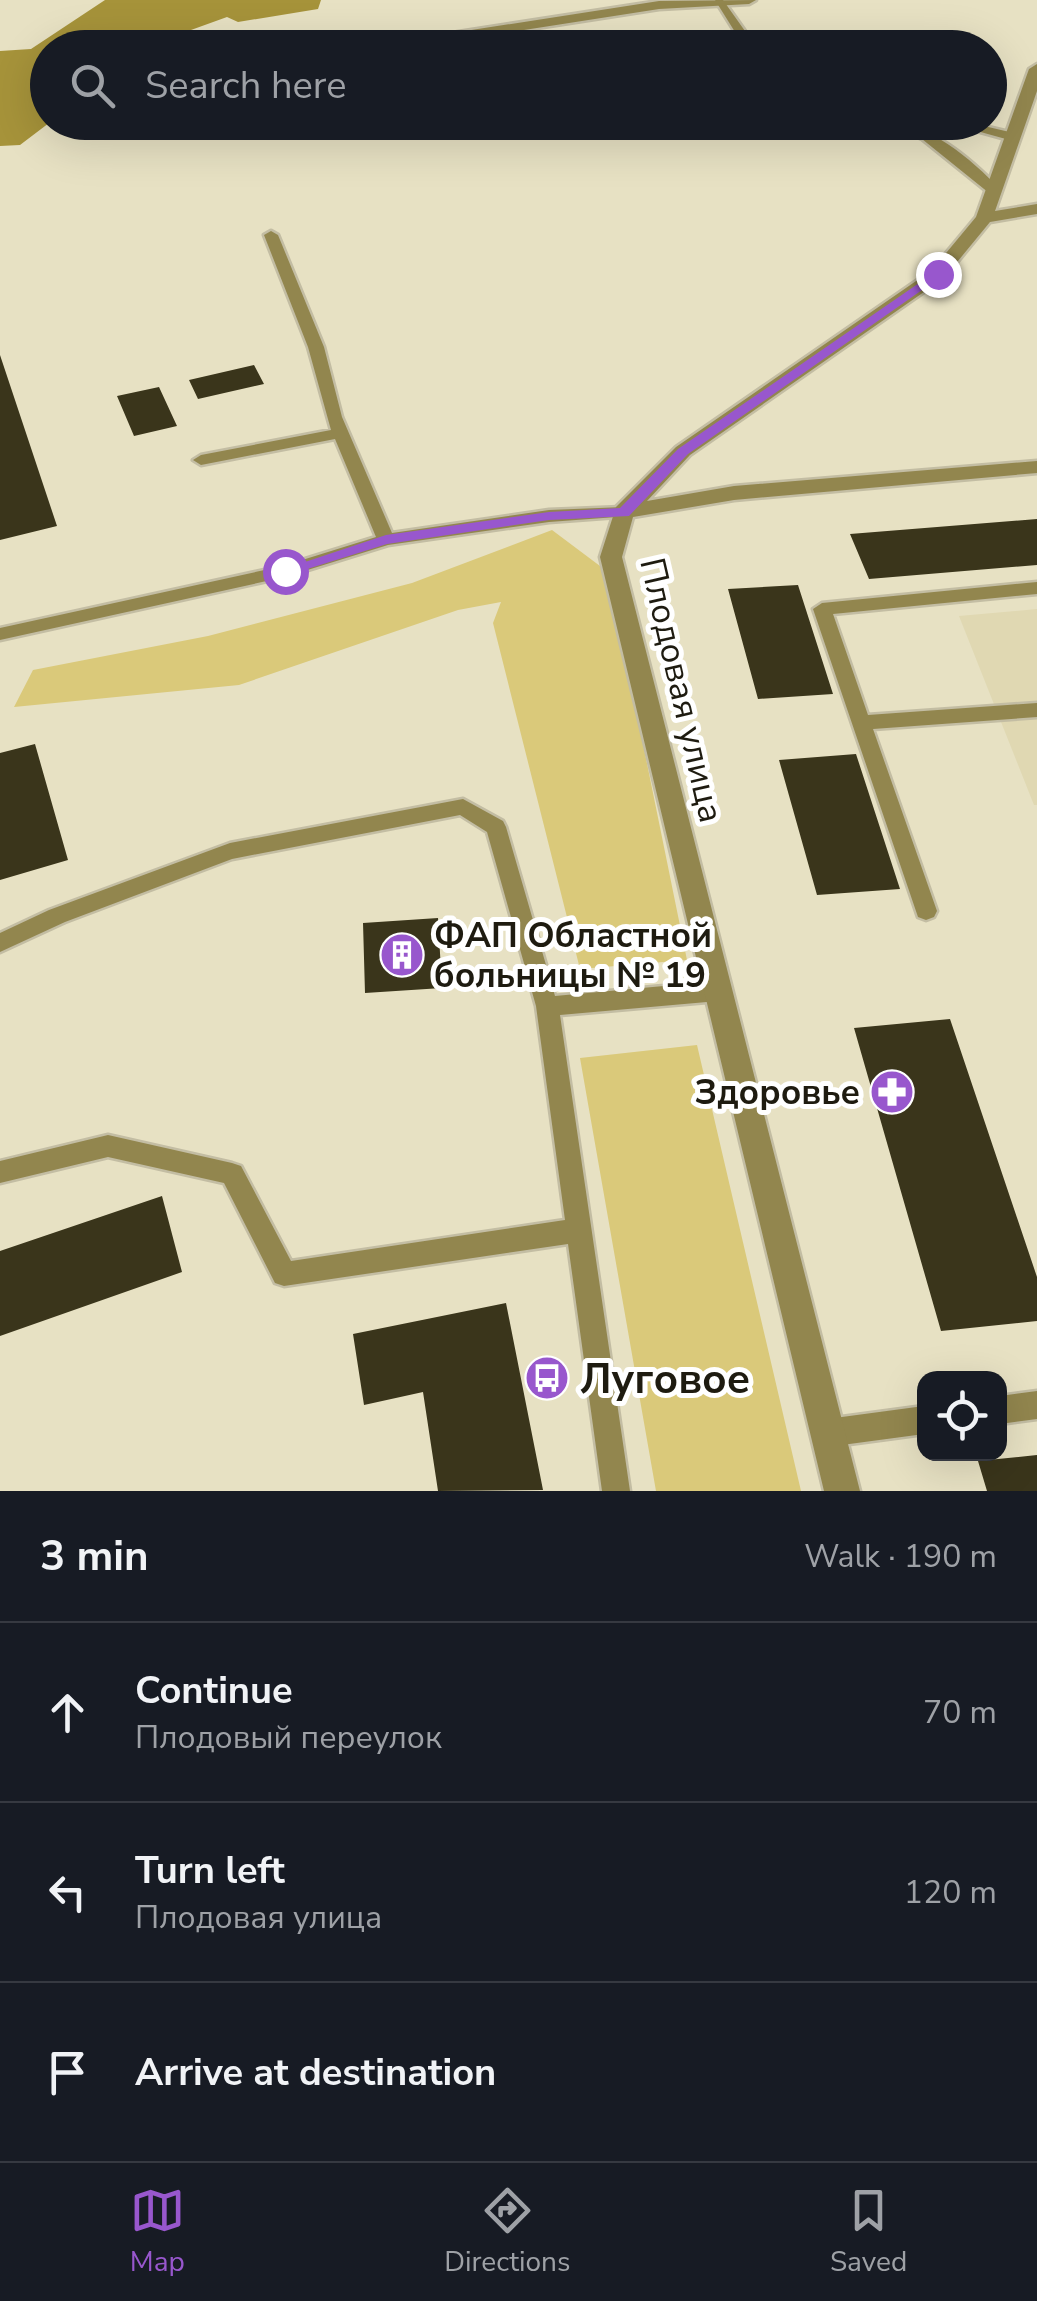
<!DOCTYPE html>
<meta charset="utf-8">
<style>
body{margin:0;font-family:"Nunito Sans",sans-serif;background:#20242c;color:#f1f3f6}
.controls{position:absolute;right:30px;bottom:30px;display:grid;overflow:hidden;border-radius:20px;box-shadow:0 10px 40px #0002}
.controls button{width:90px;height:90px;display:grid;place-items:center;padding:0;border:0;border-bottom:2px solid #363941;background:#171b24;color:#f1f3f6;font:50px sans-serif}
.stop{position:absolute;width:30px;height:30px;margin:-22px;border:8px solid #9857cd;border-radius:50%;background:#fff}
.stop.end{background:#9857cd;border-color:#fff;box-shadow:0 2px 10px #0008}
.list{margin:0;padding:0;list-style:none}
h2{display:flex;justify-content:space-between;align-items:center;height:130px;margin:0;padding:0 40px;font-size:42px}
h2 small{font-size:32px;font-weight:400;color:#9ea1a6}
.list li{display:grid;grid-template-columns:65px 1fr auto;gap:30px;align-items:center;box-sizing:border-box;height:180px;padding:0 40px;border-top:2px solid #363941}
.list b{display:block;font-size:38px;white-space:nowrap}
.list p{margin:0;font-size:32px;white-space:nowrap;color:#9ea1a6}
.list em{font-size:32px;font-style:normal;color:#9ea1a6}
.icon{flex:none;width:55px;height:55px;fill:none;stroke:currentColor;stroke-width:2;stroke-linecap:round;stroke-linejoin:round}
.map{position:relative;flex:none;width:1037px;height:1491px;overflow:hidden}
.search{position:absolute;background:#171b24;box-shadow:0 10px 40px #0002;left:30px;right:30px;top:30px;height:110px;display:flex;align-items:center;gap:25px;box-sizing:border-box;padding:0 35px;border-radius:55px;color:#9ea1a6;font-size:38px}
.sheet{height:670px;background:#171b24}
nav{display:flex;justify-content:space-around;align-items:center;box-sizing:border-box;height:140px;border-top:2px solid #363941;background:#171b24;font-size:28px;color:#9ea1a6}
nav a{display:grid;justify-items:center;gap:5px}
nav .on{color:#9857cd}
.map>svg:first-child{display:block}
</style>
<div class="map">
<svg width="1037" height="1491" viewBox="0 0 1037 1491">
<rect width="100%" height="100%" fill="#e7e1c3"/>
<path fill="#e0d8b2" d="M1037 609V805H1034L959 616Z"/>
<path fill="#dac97a" d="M552 530 608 572 687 960 580 969 493 623 501 602 458 610 239 685 14 707 33 670 208 636 412 583Z
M697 1045 801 1491H656L580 1058Z"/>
<path fill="#a6933a" d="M105 0H321L318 9 238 22 227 17 191 30 198 39 188 47 48 48 47 98 40 105 49 123 20 145 0 146V51L31 49Z"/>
<path fill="#3a351b" d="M0 355 57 526 0 540Z
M254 365 264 384 198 399 189 380Z
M159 387 177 426 134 436 117 396Z
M1037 519V565L869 579 850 534Z
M798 585 833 694 758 699 728 589Z
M35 744 68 860 0 880V753Z
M856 754 900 889 817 895 779 760Z
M438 918 442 988 365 993 363 923Z
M950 1019 1037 1277V1321L941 1331 854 1028Z
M162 1196 182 1272 0 1336V1251Z
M506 1303 543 1490 438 1491 423 1392 364 1405 353 1334Z
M1037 1455V1491H987L978 1461Z"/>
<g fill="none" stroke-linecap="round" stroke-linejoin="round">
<defs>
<path id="service" d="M715 0H723L757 48H745Z
M883 122C929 122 970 158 1001 190L989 193 922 139Z
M967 122 1018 134 1020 137 1013 141 959 126Z
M271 231 278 235 324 347 342 417 392 533 549 510 624 507 633 512 630 516 549 522 388 545 285 577 0 640V628L283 566 376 537 335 439 201 465 193 460 201 455 331 430 308 347 264 235Z
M1037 582V594L833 614 868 715 1037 703V717L873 729 937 911 934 917 926 920 918 917 813 609 822 603Z
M463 799 503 821 506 827 555 996 718 981 726 984 729 991 726 998 718 1001 560 1015 630 1491H602L568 1244 284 1286 275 1283 224 1183 108 1157 0 1183V1161L108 1135 232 1163 241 1166 291 1261 565 1220 536 1006 487 832 460 815 232 859 65 922 0 952V933L49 910 230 843Z
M1037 1391V1419L1000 1424V1396Z
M924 1406V1434L827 1447 817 1443 813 1433 817 1423 827 1419Z"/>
<path id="minor" d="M756 0 749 4 659 9 420 46 413 42 420 38 659 1Z
M1037 64V91L995 211 1037 204V214L990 222 944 278 690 455 647 501 734 486 1037 461V473L734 500 633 517 622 557 860 1491H824L600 557 616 507 676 447 932 270 976 217 1029 69Z"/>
</defs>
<use href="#service" stroke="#c3bda3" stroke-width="5"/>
<use href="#minor" stroke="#c3bda3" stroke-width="5"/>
<use href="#service" fill="#92864e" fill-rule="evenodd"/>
<use href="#minor" fill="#92864e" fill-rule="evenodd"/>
</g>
<path fill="#9857cd" d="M938 270 942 276 688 454 629 516 549 520 387 544 285 576 278 571 386 535 549 512 620 508 678 449Z"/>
<defs>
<symbol id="building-disc" viewBox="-11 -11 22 22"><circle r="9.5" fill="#9857cd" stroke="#fff"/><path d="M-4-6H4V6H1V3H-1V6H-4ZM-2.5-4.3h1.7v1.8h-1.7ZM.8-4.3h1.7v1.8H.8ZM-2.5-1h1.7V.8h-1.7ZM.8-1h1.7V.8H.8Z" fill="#fff"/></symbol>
<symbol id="pharmacy-disc" viewBox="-11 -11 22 22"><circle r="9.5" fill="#9857cd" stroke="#fff"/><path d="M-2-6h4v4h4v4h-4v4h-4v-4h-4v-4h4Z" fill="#fff"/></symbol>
<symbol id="bus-disc" viewBox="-11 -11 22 22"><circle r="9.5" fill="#9857cd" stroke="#fff"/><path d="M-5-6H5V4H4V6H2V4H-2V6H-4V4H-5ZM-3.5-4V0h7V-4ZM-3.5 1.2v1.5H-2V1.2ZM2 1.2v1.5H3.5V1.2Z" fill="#fff"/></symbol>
</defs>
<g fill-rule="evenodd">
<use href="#building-disc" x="377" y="930" width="50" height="50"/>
<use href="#pharmacy-disc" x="867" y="1067" width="50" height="50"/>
<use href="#bus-disc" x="522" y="1353" width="50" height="50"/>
</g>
<g text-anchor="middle" stroke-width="10" stroke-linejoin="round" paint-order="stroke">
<g font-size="35" fill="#1e1b10" stroke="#fff">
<text transform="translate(682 690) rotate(77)" y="12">Плодовая улица</text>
</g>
<g font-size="35" font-weight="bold" fill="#1e1b10" stroke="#fff" text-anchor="start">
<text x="434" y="947">ФАП Областной<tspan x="434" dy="40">больницы № 19</tspan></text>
<text x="860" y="1104" text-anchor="end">Здоровье</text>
</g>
<g font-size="42" font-weight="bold" fill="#1e1b10" stroke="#fff" text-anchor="start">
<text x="580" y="1393">Луговое</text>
</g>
</g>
</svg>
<div class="controls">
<button><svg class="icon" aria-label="locate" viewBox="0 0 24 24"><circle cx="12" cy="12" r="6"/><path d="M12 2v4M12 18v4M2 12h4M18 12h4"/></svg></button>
</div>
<div class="stop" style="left:285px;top:571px"></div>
<div class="stop end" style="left:938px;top:274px"></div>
<div class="search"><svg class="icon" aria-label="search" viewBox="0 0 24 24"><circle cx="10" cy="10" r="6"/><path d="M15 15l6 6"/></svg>Search here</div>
</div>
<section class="sheet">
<h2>3 min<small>Walk · 190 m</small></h2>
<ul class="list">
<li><svg class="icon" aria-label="ahead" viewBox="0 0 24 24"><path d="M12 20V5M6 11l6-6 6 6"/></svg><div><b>Continue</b><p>Плодовый переулок</p></div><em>70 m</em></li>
<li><svg class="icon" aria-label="left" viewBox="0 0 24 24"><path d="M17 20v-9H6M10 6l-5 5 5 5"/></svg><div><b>Turn left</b><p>Плодовая улица</p></div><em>120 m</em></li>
<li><svg class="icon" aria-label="arrive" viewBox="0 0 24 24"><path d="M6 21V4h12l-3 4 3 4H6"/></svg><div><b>Arrive at destination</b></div></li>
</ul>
</section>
<nav>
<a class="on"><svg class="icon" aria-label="map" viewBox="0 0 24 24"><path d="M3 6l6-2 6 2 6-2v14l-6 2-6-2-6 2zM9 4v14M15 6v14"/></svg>Map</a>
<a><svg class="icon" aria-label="directions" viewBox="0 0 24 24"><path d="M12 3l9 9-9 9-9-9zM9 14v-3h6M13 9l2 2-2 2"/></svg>Directions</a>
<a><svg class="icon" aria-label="saved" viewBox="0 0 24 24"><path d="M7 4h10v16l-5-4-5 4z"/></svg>Saved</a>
</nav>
